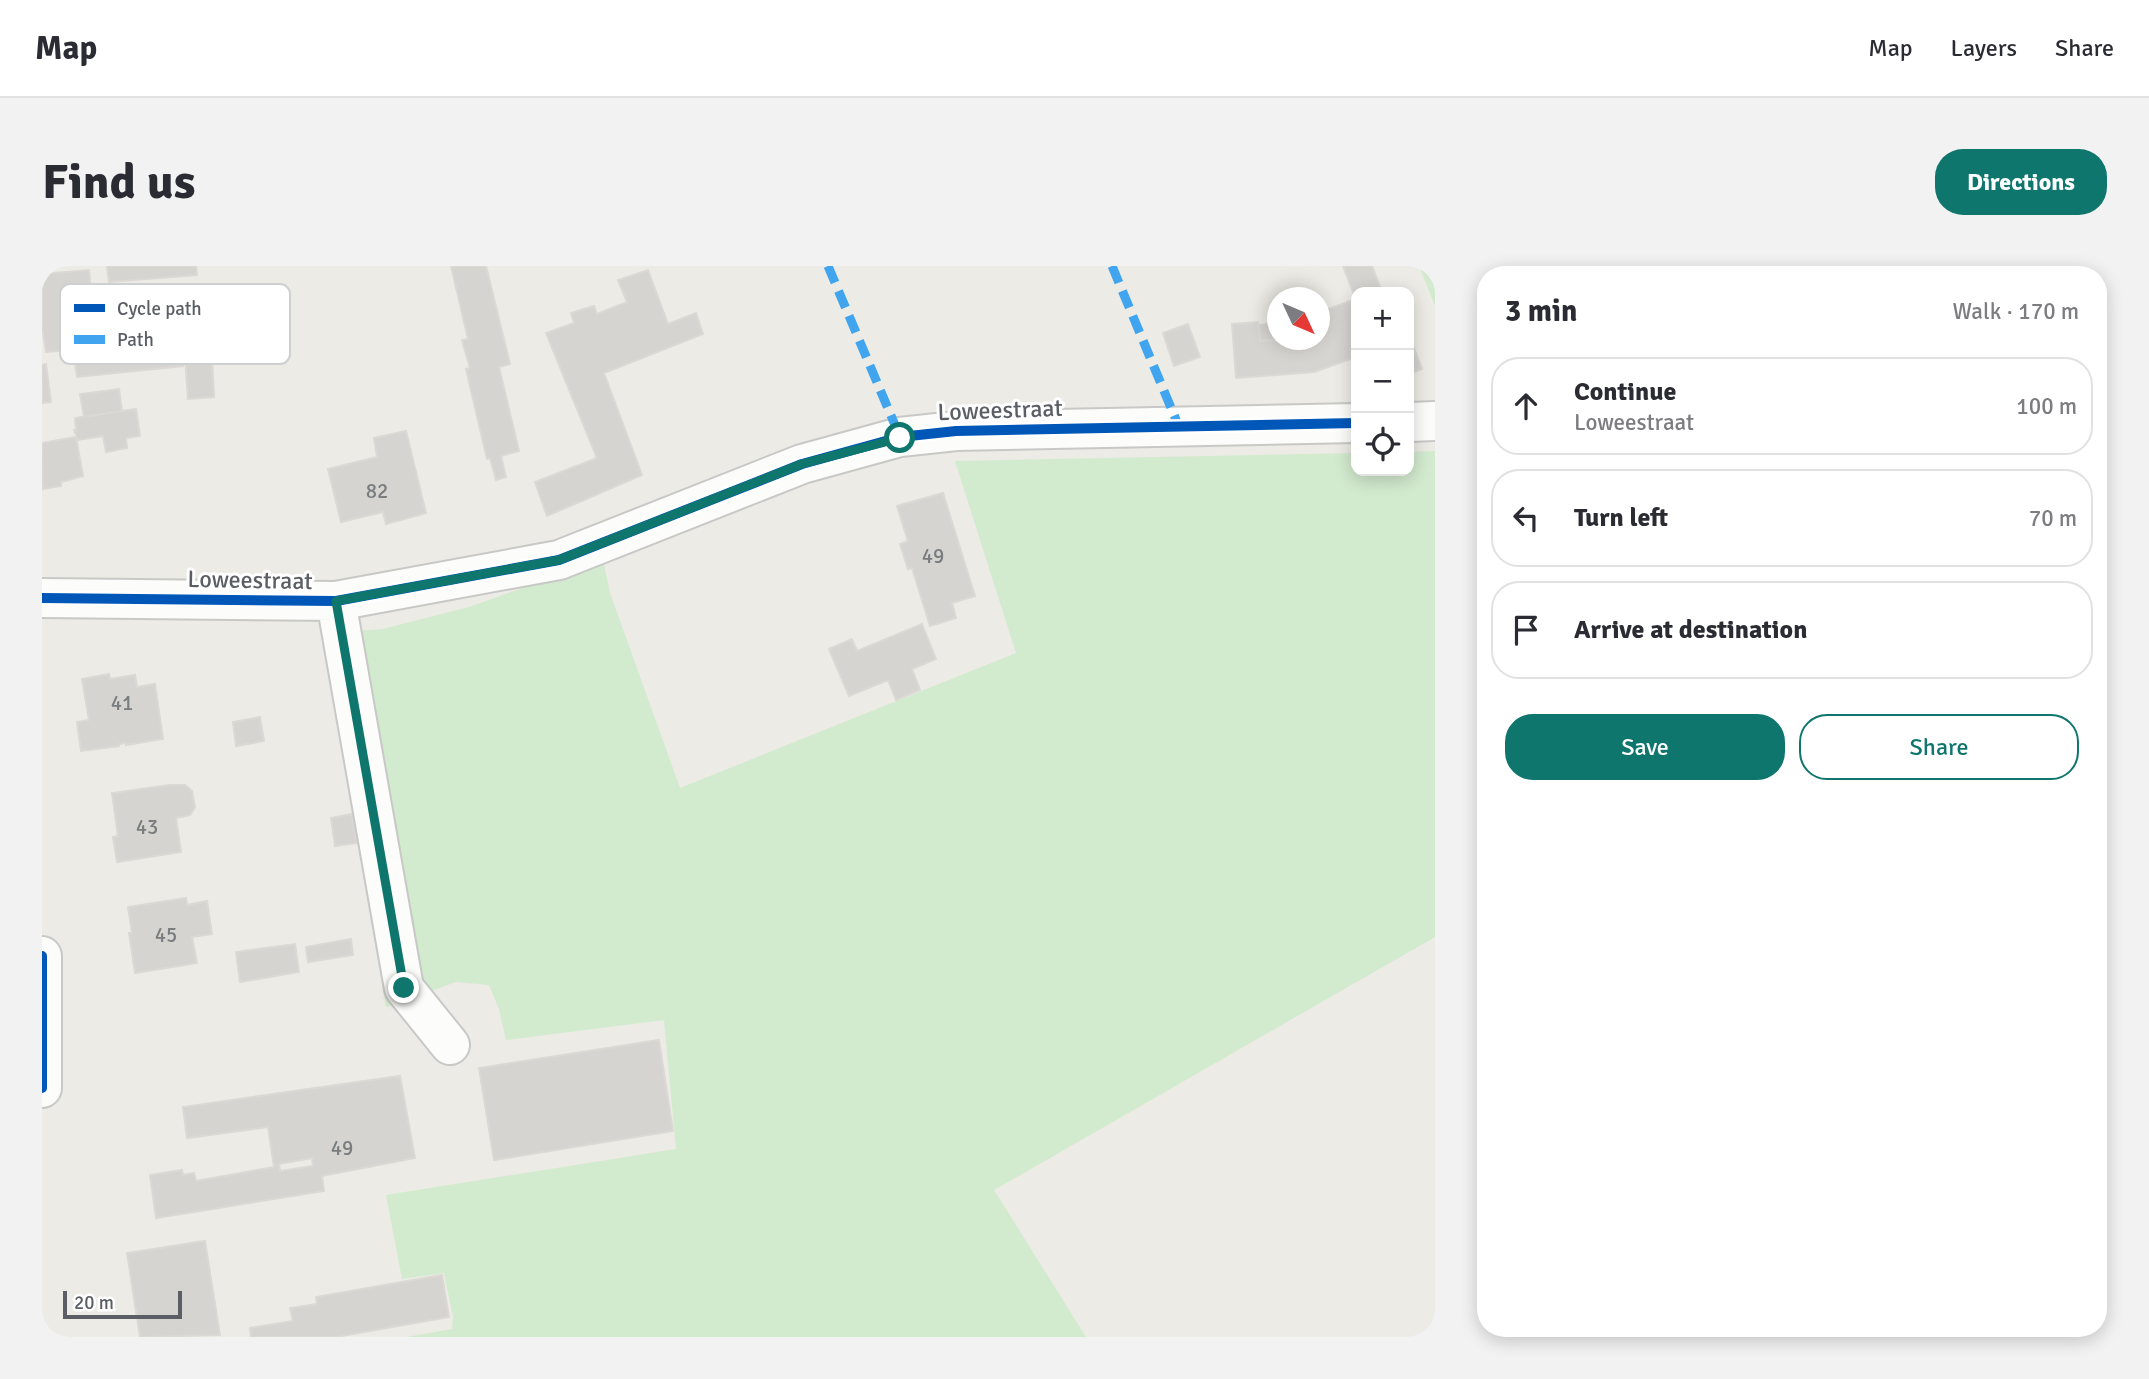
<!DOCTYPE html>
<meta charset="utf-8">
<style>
body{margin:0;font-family:Signika,sans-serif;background:#f2f2f3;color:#2b2b33}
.controls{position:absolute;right:21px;top:21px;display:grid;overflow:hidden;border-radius:14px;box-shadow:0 4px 18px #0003}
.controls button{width:63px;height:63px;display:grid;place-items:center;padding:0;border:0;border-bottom:2px solid #e1e1e2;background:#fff;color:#2b2b33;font:35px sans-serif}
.compass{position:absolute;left:1225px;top:21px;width:63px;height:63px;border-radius:50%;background:#fff;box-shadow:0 4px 18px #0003;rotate:134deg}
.scale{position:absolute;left:21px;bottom:18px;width:119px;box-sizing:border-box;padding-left:7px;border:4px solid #5b5f65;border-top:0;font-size:19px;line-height:24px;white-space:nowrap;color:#5b5f65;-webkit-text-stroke:5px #fff;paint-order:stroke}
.stop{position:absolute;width:21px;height:21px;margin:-16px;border:5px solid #0f766e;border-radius:50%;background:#fff}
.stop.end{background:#0f766e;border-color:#fff;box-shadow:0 2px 7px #0008}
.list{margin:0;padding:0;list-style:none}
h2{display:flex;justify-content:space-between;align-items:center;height:91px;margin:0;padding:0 28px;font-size:30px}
h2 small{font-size:23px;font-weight:400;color:#7c7c81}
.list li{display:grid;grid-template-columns:46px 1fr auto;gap:21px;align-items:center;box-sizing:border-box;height:98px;margin:0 14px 14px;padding:0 14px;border:2px solid #e1e1e2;border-radius:28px}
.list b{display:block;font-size:26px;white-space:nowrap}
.list p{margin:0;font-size:23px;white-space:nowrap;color:#7c7c81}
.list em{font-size:23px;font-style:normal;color:#7c7c81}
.actions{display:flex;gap:14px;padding:21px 28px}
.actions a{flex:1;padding:16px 0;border:2px solid #0f766e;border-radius:28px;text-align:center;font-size:24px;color:#0f766e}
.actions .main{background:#0f766e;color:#fff}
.icon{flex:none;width:38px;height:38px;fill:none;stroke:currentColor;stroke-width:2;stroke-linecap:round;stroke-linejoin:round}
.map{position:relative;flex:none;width:1393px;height:1071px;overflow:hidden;border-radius:28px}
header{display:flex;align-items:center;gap:42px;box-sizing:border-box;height:98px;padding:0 35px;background:#fff;border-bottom:2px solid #e1e1e2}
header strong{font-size:33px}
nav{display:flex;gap:38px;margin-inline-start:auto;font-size:24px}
.intro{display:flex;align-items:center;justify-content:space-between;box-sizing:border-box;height:168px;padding:0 42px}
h1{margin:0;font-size:49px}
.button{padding:18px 32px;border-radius:28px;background:#0f766e;color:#fff;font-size:24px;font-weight:700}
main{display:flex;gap:42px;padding:0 42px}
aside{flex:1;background:#fff;border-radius:28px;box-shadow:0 4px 18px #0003}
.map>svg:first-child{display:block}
</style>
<header>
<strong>Map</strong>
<nav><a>Map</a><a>Layers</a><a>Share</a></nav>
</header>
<div class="intro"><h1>Find us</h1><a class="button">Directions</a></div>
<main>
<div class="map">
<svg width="1393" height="1071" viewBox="0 0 1393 1071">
<rect width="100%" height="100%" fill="#ecebe5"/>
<path fill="#d2eace" d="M1377 0H1393V40Z
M1393 185V671L952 924 1044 1071H365L410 1063 411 1051 402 1007 360 1013 344 929 634 883 622 754 464 774 457 743 447 719 414 716 344 741 280 368 341 363 427 341 561 294 568 327 638 522 974 387 913 195 1314 187V205H1367V186Z"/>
<path fill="#d5d4d0" stroke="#dcd9d4" stroke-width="2" fill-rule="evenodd" d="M65 0H154L155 9 67 16Z
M409 0H444L468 98 457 101 477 185 459 190 464 211 454 214 448 192 445 193 424 103 428 102 420 74 426 73Z
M1301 0H1330L1340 26H1314V34Z
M47 4 49 26H52L56 82 4 86 0 60V8Z
M606 4 626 58 654 47 661 68 562 107 600 209 505 250 493 216 555 192 504 67 532 57 529 47 552 40 555 48 585 36 576 14Z
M1314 33V91L1272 106 1194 112 1190 58 1216 56 1218 75 1278 74V46Z
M1236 57V73L1218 75 1216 59Z
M1146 58 1158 91 1132 100 1121 67Z
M1367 69 1380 103 1367 108Z
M169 73 172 131 146 133 142 75Z
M139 75 141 100 35 111 31 84Z
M4 98 9 136 0 137V99Z
M77 123 80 145 42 151 38 128Z
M94 143 98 170 84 172 85 182 64 186 61 170 36 174 32 164H34L33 152Z
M364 165 384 247 344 258 341 246 299 256 286 203 335 191 332 172Z
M34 171 41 210 19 216V220L1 223 0 177Z
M901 227 933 330 910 337 914 352 888 360 870 302 866 303 858 278 866 275 855 240Z
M880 358 894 393 870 403 878 424 854 434 846 414 807 430 787 383 810 373 815 385Z
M67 408 68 413 93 409 95 421 113 418 121 473 84 479V477L77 478V480L39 485 35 456 47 454 40 413Z
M218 451 222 475 194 480 191 456Z
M128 519H143L150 525 153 541 148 549 134 552 139 586 75 596 71 571 76 570 70 527Z
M310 548 315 577 293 580 289 552Z
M144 632 145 639 165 635 170 668 150 671 155 697 93 707 87 667H90L86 641Z
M309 673 311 689 266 696 264 681Z
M253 678 257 706 198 716 194 686Z
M617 774 631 865 452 894 437 802Z
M358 810 373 892 280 910 282 925 114 952 108 909 140 904 141 909 152 907 154 915 232 901 226 861 145 872 141 841ZM270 892 271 900 238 905 237 898Z
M163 975 178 1069 98 1071 85 987Z
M400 1009 407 1051 294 1071H209L208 1062 251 1055 248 1042 275 1038 274 1031Z"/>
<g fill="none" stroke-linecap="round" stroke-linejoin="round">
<defs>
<path id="minor" d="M1367 156 1393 155
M0 332 294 335 517 294 760 198 858 171 914 165 1314 157
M294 335 362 722 408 779
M0 690V822"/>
</defs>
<use href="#minor" stroke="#c8c8c7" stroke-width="42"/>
<use href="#minor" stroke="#fcfcfb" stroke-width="38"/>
<path stroke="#40a5ee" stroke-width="9" stroke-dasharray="18 9" stroke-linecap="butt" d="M786 0 858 171
M1070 0 1137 161"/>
<defs>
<path id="cycleway" d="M0 332 294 335 517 294 760 198 858 171 914 165 1314 157
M0 690V822"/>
</defs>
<use href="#cycleway" stroke="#fff" stroke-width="15"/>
<use href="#cycleway" stroke="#0057b8" stroke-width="10"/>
</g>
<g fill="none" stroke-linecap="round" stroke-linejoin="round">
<path stroke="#0f766e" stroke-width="9" d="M362 722 294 335 517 294 760 198 858 172"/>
</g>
<g text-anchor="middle" stroke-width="6" stroke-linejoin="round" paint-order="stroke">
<g font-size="21" fill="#7a7d80">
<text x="335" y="232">82</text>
<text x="891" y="297">49</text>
<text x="80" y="444">41</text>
<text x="105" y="568">43</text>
<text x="124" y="676">45</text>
<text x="300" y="889">49</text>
</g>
<g font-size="24" fill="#5b5f65" stroke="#fff">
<text transform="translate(958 144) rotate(-2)" y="8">Loweestraat</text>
<text transform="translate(208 314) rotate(1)" y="8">Loweestraat</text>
</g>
</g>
<rect x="18" y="18" width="230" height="80" rx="10" fill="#fff" stroke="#cecfd1" stroke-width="2"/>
<rect x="32" y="38" width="31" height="8" fill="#0057b8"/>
<rect x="32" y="69" width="31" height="9" fill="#40a5ee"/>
<g font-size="19" fill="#5b5f65">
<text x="75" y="49">Cycle path</text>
<text x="75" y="80">Path</text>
</g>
</svg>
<div class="controls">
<button>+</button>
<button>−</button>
<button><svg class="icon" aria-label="locate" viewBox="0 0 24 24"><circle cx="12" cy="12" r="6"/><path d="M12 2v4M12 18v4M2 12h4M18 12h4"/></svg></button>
</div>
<svg class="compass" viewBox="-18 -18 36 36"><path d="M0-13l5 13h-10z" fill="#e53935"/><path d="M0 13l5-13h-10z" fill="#7c7c81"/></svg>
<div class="scale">20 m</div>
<div class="stop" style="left:858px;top:172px"></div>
<div class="stop end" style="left:362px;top:722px"></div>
</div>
<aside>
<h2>3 min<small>Walk · 170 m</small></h2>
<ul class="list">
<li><svg class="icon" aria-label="ahead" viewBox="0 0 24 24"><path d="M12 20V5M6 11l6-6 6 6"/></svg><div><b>Continue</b><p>Loweestraat</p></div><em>100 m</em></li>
<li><svg class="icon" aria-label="left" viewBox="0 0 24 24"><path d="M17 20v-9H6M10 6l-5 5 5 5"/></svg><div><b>Turn left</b></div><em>70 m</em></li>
<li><svg class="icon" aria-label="arrive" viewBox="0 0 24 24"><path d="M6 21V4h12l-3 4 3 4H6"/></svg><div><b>Arrive at destination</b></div></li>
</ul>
<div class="actions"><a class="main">Save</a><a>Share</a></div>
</aside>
</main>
